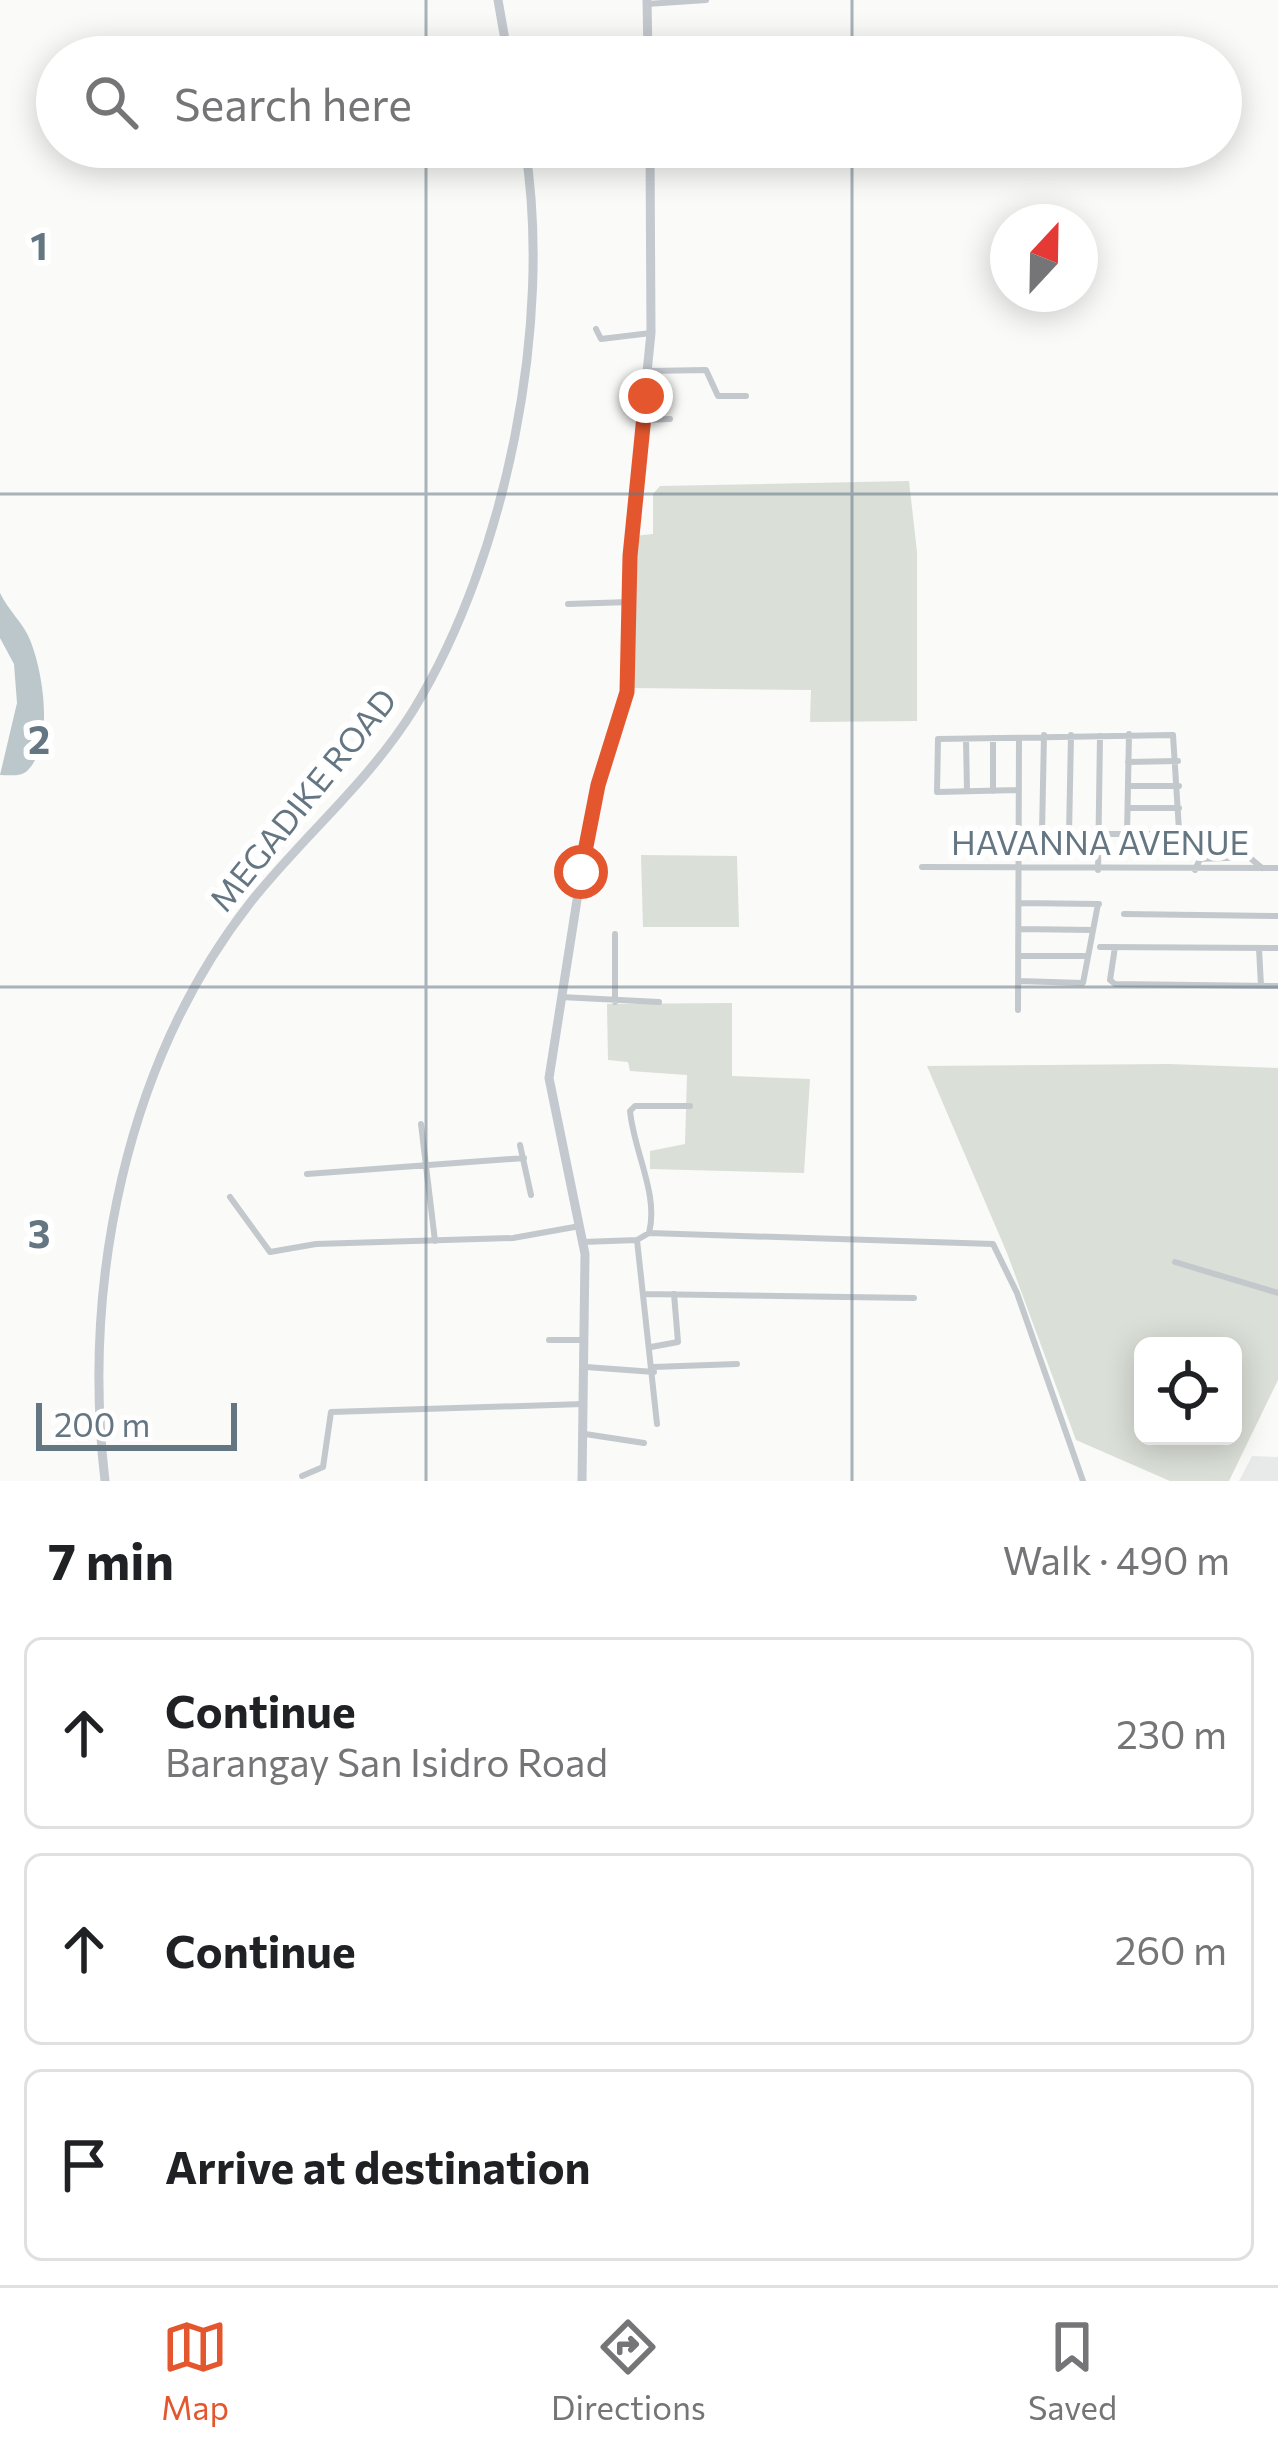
<!DOCTYPE html>
<meta charset="utf-8">
<style>
body{margin:0;font-family:Commissioner,sans-serif;background:#f2f2f2;color:#202124}
.controls{position:absolute;right:36px;bottom:36px;display:grid;overflow:hidden;border-radius:18px;box-shadow:0 6px 30px #0003}
.controls button{width:108px;height:108px;display:grid;place-items:center;padding:0;border:0;border-bottom:3px solid #e0e0e0;background:#fff;color:#202124;font:60px sans-serif}
.compass{position:absolute;left:990px;top:204px;width:108px;height:108px;border-radius:50%;background:#fff;box-shadow:0 6px 30px #0003;rotate:22deg}
.scale{position:absolute;left:36px;bottom:30px;width:201px;box-sizing:border-box;padding-left:12px;border:6px solid #657683;border-top:0;font-size:33px;line-height:42px;white-space:nowrap;color:#657683;-webkit-text-stroke:9px #fff;paint-order:stroke}
.stop{position:absolute;width:36px;height:36px;margin:-27px;border:9px solid #e4572e;border-radius:50%;background:#fff}
.stop.end{background:#e4572e;border-color:#fff;box-shadow:0 3px 12px #0008}
.list{margin:0;padding:0;list-style:none}
h2{display:flex;justify-content:space-between;align-items:center;height:156px;margin:0;padding:0 48px;font-size:51px}
h2 small{font-size:39px;font-weight:400;color:#757577}
.list li{display:grid;grid-template-columns:78px 1fr auto;gap:36px;align-items:center;box-sizing:border-box;height:192px;margin:0 24px 24px;padding:0 24px;border:3px solid #e0e0e0;border-radius:18px}
.list b{display:block;font-size:45px;white-space:nowrap}
.list p{margin:0;font-size:39px;white-space:nowrap;color:#757577}
.list em{font-size:39px;font-style:normal;color:#757577}
.icon{flex:none;width:66px;height:66px;fill:none;stroke:currentColor;stroke-width:2;stroke-linecap:round;stroke-linejoin:round}
.map{position:relative;flex:none;width:1278px;height:1481px;overflow:hidden}
.search{position:absolute;background:#fff;box-shadow:0 6px 30px #0003;left:36px;right:36px;top:36px;height:132px;display:flex;align-items:center;gap:30px;box-sizing:border-box;padding:0 42px;border-radius:66px;color:#757577;font-size:45px}
.sheet{height:804px;background:#fff}
nav{display:flex;justify-content:space-around;align-items:center;box-sizing:border-box;height:168px;border-top:3px solid #e0e0e0;background:#fff;font-size:33px;color:#757577}
nav a{display:grid;justify-items:center;gap:6px}
nav .on{color:#e4572e}
.map>svg:first-child{display:block}
</style>
<div class="map">
<svg width="1278" height="1481" viewBox="0 0 1278 1481">
<rect width="100%" height="100%" fill="#fafaf8"/>
<path fill="#e8e9e9" d="M1252 1456 1278 1457V1481H1239Z"/>
<path fill="#dadfd7" fill-rule="evenodd" d="M909 481 917 552V721L810 722 811 690 633 688 634 536 653 534V494L660 486Z
M641 855 737 856 739 927H643Z
M732 1003V1076L810 1079 804 1173 650 1169V1151L685 1144 687 1075 630 1071 628 1062 608 1060 607 1004Z
M1169 1064 1278 1068V1380L1229 1481H1170L1076 1440 1007 1253 927 1066ZM1143 1346H1233V1436H1143Z"/>
<path fill="#bbc7cb" d="M0 593C8 610 24 624 30 640 43 671 55 744 27 771 20 777 9 775 0 775L17 703 14 664 0 638Z"/>
<g fill="none" stroke-linecap="round" stroke-linejoin="round">
<path stroke="#c3c8cc" stroke-width="6" d="M647 4 706 0
M596 329 601 339 651 333
M648 371 706 370 718 396H746
M645 420 670 419
M568 604 630 602
M966 739 967 791
M1128 762 1178 761
M1128 786H1179
M1019 790 937 792 938 739 1173 735 1180 846
M993 791V738
M1128 808H1179
M1042 833 1044 735
M1019 834H1180
M1069 835 1071 735
M1127 835 1129 734
M922 867 1278 868
M1098 870 1100 736
M1195 870 1200 859 1249 857 1262 868
M1019 903 1099 904
M1124 914 1278 916
M1019 929 1093 930
M615 934V1002
M1100 947 1278 948
M1115 947 1110 980 1115 984 1278 986
M1259 948 1261 986
M1019 956H1087
M1019 981 1083 983 1098 904
M561 997 659 1002
M1018 1010 1019 738
M421 1124 435 1241
M520 1145 531 1195
M307 1174 524 1158
M230 1197 270 1252 316 1244 513 1238 580 1226
M649 1233C659 1195 634 1152 630 1111L635 1106H690
M637 1240 657 1424
M583 1242 637 1240 649 1233 993 1244 1017 1293 1083 1481
M1175 1262 1278 1293
M644 1294 914 1298
M549 1340H583
M651 1347 678 1342 674 1294
M586 1367 654 1372
M653 1367 737 1364
M585 1434 644 1443
M302 1476 323 1467 331 1412 583 1404"/>
<path stroke="#c3c9ce" stroke-width="9" d="M498 0 508 57
M647 0 648 57
M105 1481C82 1283 125 1063 250 903 303 836 369 782 414 709 507 556 553 322 525 147
M582 1481 585 1254 549 1078 588 830 627 692 632 519 651 333 650 147"/>
</g>
<g fill="none" stroke-linecap="round" stroke-linejoin="round">
<path stroke="#e4572e" stroke-width="15" d="M581 872 598 785 627 692 630 556 646 396"/>
</g>
<path fill="none" stroke="#657683" stroke-width="3" stroke-opacity="0.55" d="M426 0V57M852 0V57M426 147V1481M852 147V1481M0 494H1278M0 987H1278"/>
<g text-anchor="middle" stroke-width="12" stroke-linejoin="round" paint-order="stroke">
<g font-size="33" fill="#657683" stroke="#fff">
<text transform="translate(303 800) rotate(-51)" y="12">MEGADIKE ROAD</text>
<text x="1100" y="855">HAVANNA AVENUE</text>
</g>
</g>
<g font-size="39" text-anchor="middle" font-weight="bold" fill="#657683" stroke="#fff" stroke-width="12" stroke-linejoin="round" paint-order="stroke">
<text x="39" y="260">1</text>
<text x="39" y="754">2</text>
<text x="39" y="1248">3</text>
</g>
</svg>
<div class="controls">
<button><svg class="icon" aria-label="locate" viewBox="0 0 24 24"><circle cx="12" cy="12" r="6"/><path d="M12 2v4M12 18v4M2 12h4M18 12h4"/></svg></button>
</div>
<svg class="compass" viewBox="-18 -18 36 36"><path d="M0-13l5 13h-10z" fill="#e53935"/><path d="M0 13l5-13h-10z" fill="#757577"/></svg>
<div class="scale">200 m</div>
<div class="stop" style="left:581px;top:872px"></div>
<div class="stop end" style="left:646px;top:396px"></div>
<div class="search"><svg class="icon" aria-label="search" viewBox="0 0 24 24"><circle cx="10" cy="10" r="6"/><path d="M15 15l6 6"/></svg>Search here</div>
</div>
<section class="sheet">
<h2>7 min<small>Walk · 490 m</small></h2>
<ul class="list">
<li><svg class="icon" aria-label="ahead" viewBox="0 0 24 24"><path d="M12 20V5M6 11l6-6 6 6"/></svg><div><b>Continue</b><p>Barangay San Isidro Road</p></div><em>230 m</em></li>
<li><svg class="icon" aria-label="ahead" viewBox="0 0 24 24"><path d="M12 20V5M6 11l6-6 6 6"/></svg><div><b>Continue</b></div><em>260 m</em></li>
<li><svg class="icon" aria-label="arrive" viewBox="0 0 24 24"><path d="M6 21V4h12l-3 4 3 4H6"/></svg><div><b>Arrive at destination</b></div></li>
</ul>
</section>
<nav>
<a class="on"><svg class="icon" aria-label="map" viewBox="0 0 24 24"><path d="M3 6l6-2 6 2 6-2v14l-6 2-6-2-6 2zM9 4v14M15 6v14"/></svg>Map</a>
<a><svg class="icon" aria-label="directions" viewBox="0 0 24 24"><path d="M12 3l9 9-9 9-9-9zM9 14v-3h6M13 9l2 2-2 2"/></svg>Directions</a>
<a><svg class="icon" aria-label="saved" viewBox="0 0 24 24"><path d="M7 4h10v16l-5-4-5 4z"/></svg>Saved</a>
</nav>
